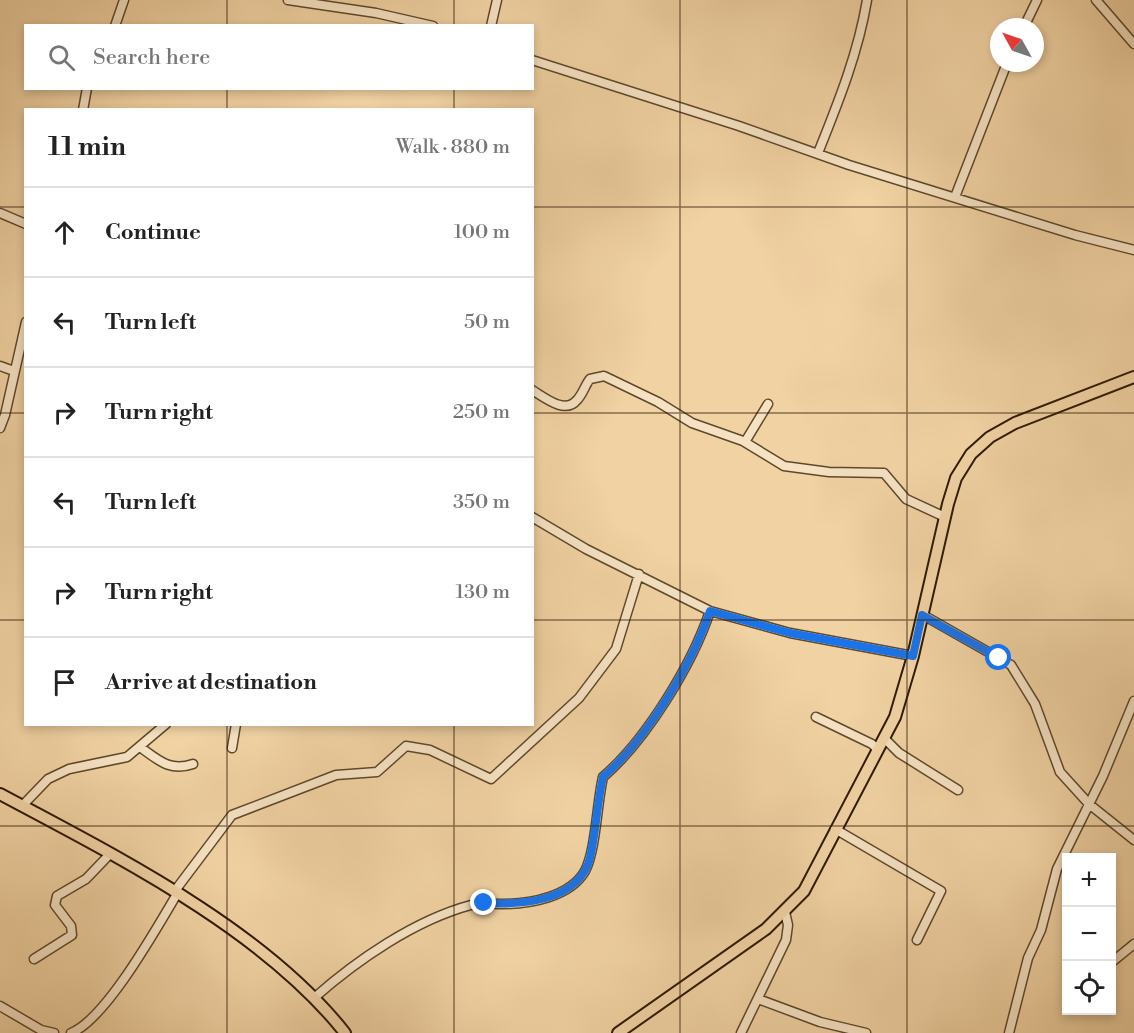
<!DOCTYPE html>
<meta charset="utf-8">
<style>
body{margin:0;font-family:"Libre Bodoni",serif;background:#f2f2f2;color:#222}
.controls{position:absolute;right:18px;bottom:18px;display:grid;overflow:hidden;border-radius:0px;box-shadow:0 3px 9px #0003}
.controls button{width:54px;height:54px;display:grid;place-items:center;padding:0;border:0;border-bottom:2px solid #e0e0e0;background:#fff;color:#222;font:30px sans-serif}
.compass{position:absolute;left:990px;top:18px;width:54px;height:54px;border-radius:50%;background:#fff;box-shadow:0 3px 9px #0003;rotate:310deg}
.stop{position:absolute;width:18px;height:18px;margin:-14px;border:4px solid #1a73e8;border-radius:50%;background:#fff}
.stop.end{background:#1a73e8;border-color:#fff;box-shadow:0 2px 6px #0008}
.list{margin:0;padding:0;list-style:none}
h2{display:flex;justify-content:space-between;align-items:center;height:78px;margin:0;padding:0 24px;font-size:26px}
h2 small{font-size:20px;font-weight:400;color:#767676}
.list li{display:grid;grid-template-columns:39px 1fr auto;gap:18px;align-items:center;box-sizing:border-box;height:90px;padding:0 24px;border-top:2px solid #e0e0e0}
.list b{display:block;font-size:22px;white-space:nowrap}
.list em{font-size:20px;font-style:normal;color:#767676}
.icon{flex:none;width:33px;height:33px;fill:none;stroke:currentColor;stroke-width:2;stroke-linecap:round;stroke-linejoin:round}
.map{position:relative;flex:none;width:1134px;height:1033px;overflow:hidden}
.search{position:absolute;background:#fff;box-shadow:0 3px 9px #0003;left:24px;top:24px;width:510px;height:66px;display:flex;align-items:center;gap:15px;box-sizing:border-box;padding:0 21px;border-radius:0px;color:#767676;font-size:22px}
.panel{position:absolute;background:#fff;box-shadow:0 3px 9px #0003;left:24px;top:108px;width:510px;height:618px;border-radius:0px}
.map>svg:first-child{display:block}
</style>
<div class="map">
<svg width="1134" height="1033" viewBox="0 0 1134 1033">
<rect width="100%" height="100%" fill="#f1d2a3"/>
<filter id="stains"><feTurbulence type="fractalNoise" baseFrequency=".00333" numOctaves="4"/><feColorMatrix values="0 0 0 0 .2 0 0 0 0 .09 0 0 0 0 .02 0 0 0 .5 -.17"/></filter>
<radialGradient id="worn" r=".72"><stop offset=".6" stop-color="#630" stop-opacity="0"/><stop offset="1" stop-color="#630" stop-opacity=".3"/></radialGradient>
<g fill="none" stroke-linecap="round" stroke-linejoin="round">
<defs>
<path id="minor" d="M288 0 376 13 433 26
M1096 0 1134 44
M115 26 124 0
M491 26 497 0
M1024 27 1037 0
M532 60 739 126 849 165 1075 235 1134 250
M83 110 87 88
M818 153C838 103 858 54 867 0
M955 197 1007 63
M0 213 26 224
M0 366 14 371
M532 390C544 397 565 415 577 400 583 394 585 385 590 379L604 376 658 402 692 423 743 441 784 466 829 472 884 473 906 499 945 517
M0 428 5 415 26 322
M745 442 768 404
M532 517 586 549 710 611 790 633 913 656
M923 615 1011 665 1035 704 1060 772 1089 804 1134 840
M816 717 872 744 878 750
M885 739 899 753 958 790
M140 747C158 760 170 772 193 764
M232 748 236 724
M22 806 48 779 69 769 127 757 166 724
M835 829 941 891 917 940
M174 892 232 815 336 775 377 772 406 746 430 750 491 779 579 698 616 649 639 574
M34 959 72 935 71 926 55 905 57 896 86 879 109 855
M1112 962 1134 944
M314 998C357 960 415 920 471 905 482 902 492 904 503 904 530 904 570 897 585 871 596 850 597 802 603 777 646 740 692 665 710 611
M758 999 820 1022 866 1033
M0 1006 41 1030 54 1033
M71 1033C106 1019 156 929 177 894
M741 1033 786 940 788 925 785 912
M1009 1033 1028 958 1041 930 1057 869 1103 776 1134 701"/>
<path id="major" d="M0 794C116 856 263 929 345 1033
M618 1033 766 929 804 891 895 717 913 656 948 504 956 478 971 454 990 437 1015 423 1134 377"/>
</defs>
<use href="#minor" stroke="#5e482c" stroke-width="11"/>
<use href="#major" stroke="#2d1a04" stroke-width="14"/>
<use href="#minor" stroke="#f6e2c3" stroke-width="8"/>
<use href="#major" stroke="#f1d2a3" stroke-width="10"/>
</g>
<g fill="none" stroke-linecap="round" stroke-linejoin="round">
<path stroke="#1a73e8" stroke-width="8" d="M484 903C520 905 579 902 590 858 596 832 597 804 603 777 646 740 692 665 710 611L790 633 913 656 922 615 999 658"/>
</g>
<path fill="none" stroke="#2d1a04" stroke-width="1.5" stroke-opacity="0.55" d="M227 0V26M454 0V26M680 0V1033M907 0V1033M227 88V110M454 88V110M0 207H26M532 207H1134M0 413H26M532 413H1134M0 620H26M532 620H1134M227 724V1033M454 724V1033M0 826H1134"/>
<rect width="100%" height="100%" filter="url(#stains)"/>
<rect width="100%" height="100%" fill="url(#worn)"/>
</svg>
<div class="controls">
<button>+</button>
<button>−</button>
<button><svg class="icon" aria-label="locate" viewBox="0 0 24 24"><circle cx="12" cy="12" r="6"/><path d="M12 2v4M12 18v4M2 12h4M18 12h4"/></svg></button>
</div>
<svg class="compass" viewBox="-18 -18 36 36"><path d="M0-13l5 13h-10z" fill="#e53935"/><path d="M0 13l5-13h-10z" fill="#767676"/></svg>
<div class="stop" style="left:999px;top:658px"></div>
<div class="stop end" style="left:484px;top:903px"></div>
<div class="search"><svg class="icon" aria-label="search" viewBox="0 0 24 24"><circle cx="10" cy="10" r="6"/><path d="M15 15l6 6"/></svg>Search here</div>
<section class="panel">
<h2>11 min<small>Walk · 880 m</small></h2>
<ul class="list">
<li><svg class="icon" aria-label="ahead" viewBox="0 0 24 24"><path d="M12 20V5M6 11l6-6 6 6"/></svg><div><b>Continue</b></div><em>100 m</em></li>
<li><svg class="icon" aria-label="left" viewBox="0 0 24 24"><path d="M17 20v-9H6M10 6l-5 5 5 5"/></svg><div><b>Turn left</b></div><em>50 m</em></li>
<li><svg class="icon" aria-label="right" viewBox="0 0 24 24"><path d="M7 20v-9h11M14 6l5 5-5 5"/></svg><div><b>Turn right</b></div><em>250 m</em></li>
<li><svg class="icon" aria-label="left" viewBox="0 0 24 24"><path d="M17 20v-9H6M10 6l-5 5 5 5"/></svg><div><b>Turn left</b></div><em>350 m</em></li>
<li><svg class="icon" aria-label="right" viewBox="0 0 24 24"><path d="M7 20v-9h11M14 6l5 5-5 5"/></svg><div><b>Turn right</b></div><em>130 m</em></li>
<li><svg class="icon" aria-label="arrive" viewBox="0 0 24 24"><path d="M6 21V4h12l-3 4 3 4H6"/></svg><div><b>Arrive at destination</b></div></li>
</ul>
</section>
</div>
